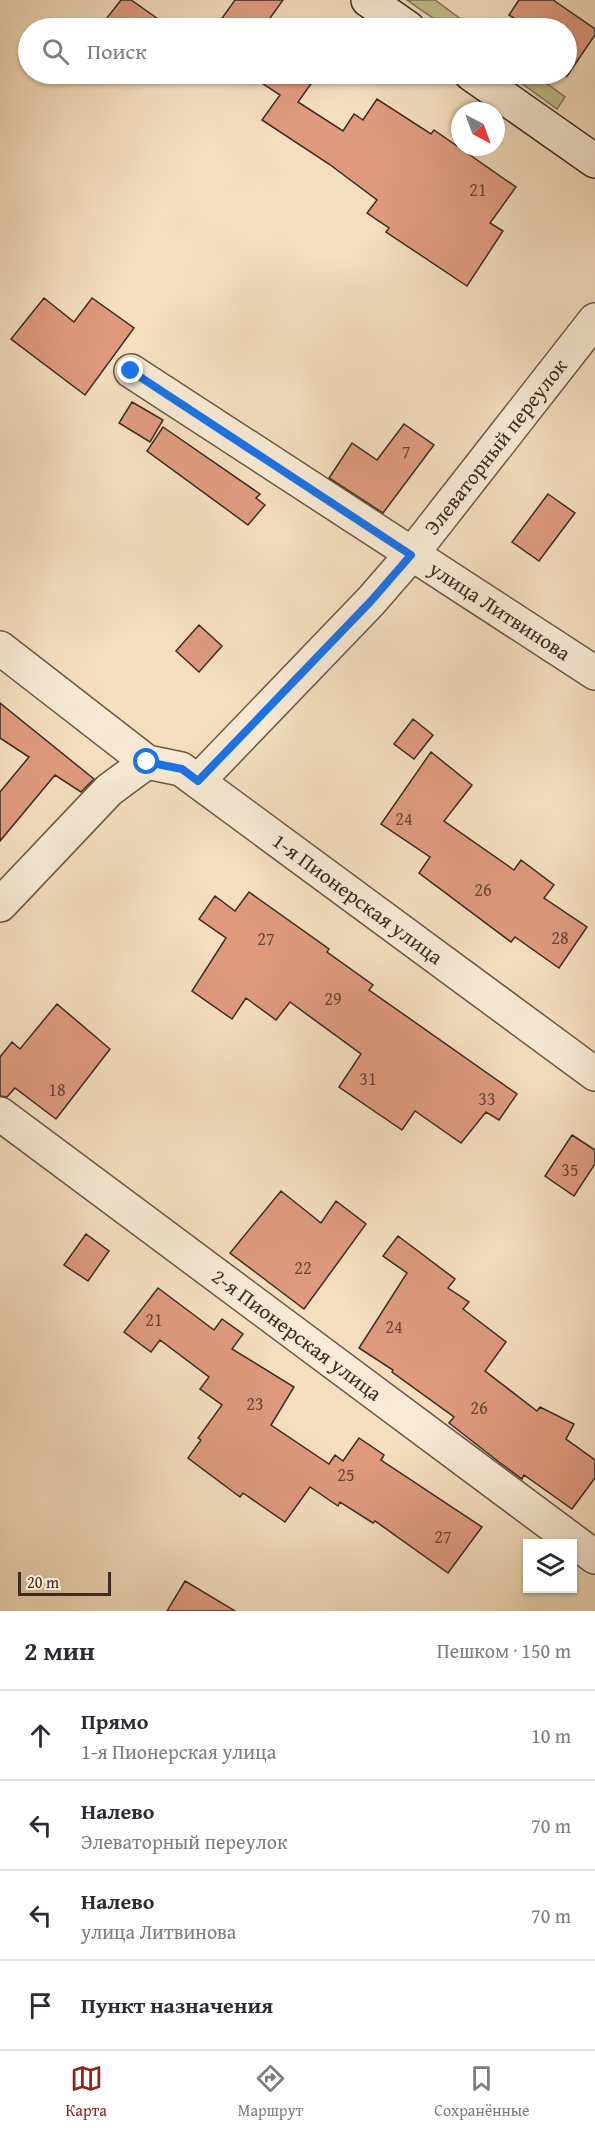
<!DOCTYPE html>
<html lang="ru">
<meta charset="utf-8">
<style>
body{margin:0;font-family:"Gentium Book Plus",serif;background:#f2f2f3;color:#2b2b33}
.controls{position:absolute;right:18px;bottom:18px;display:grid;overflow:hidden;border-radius:0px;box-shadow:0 2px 4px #0004}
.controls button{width:54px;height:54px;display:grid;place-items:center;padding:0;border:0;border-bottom:2px solid #e1e1e2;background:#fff;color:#2b2b33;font:30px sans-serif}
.compass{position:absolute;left:451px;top:102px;width:54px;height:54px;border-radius:50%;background:#fff;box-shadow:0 2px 4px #0004;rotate:139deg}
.scale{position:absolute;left:18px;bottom:15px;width:93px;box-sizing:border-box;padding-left:6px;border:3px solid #3c2b21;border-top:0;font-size:16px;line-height:21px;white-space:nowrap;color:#3c2b21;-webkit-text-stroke:4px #f8ead5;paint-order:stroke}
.stop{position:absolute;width:18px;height:18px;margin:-14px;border:4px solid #1a73e8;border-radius:50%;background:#fff}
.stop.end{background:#1a73e8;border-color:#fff;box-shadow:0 2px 6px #0008}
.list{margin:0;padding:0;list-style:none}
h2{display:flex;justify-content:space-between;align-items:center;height:78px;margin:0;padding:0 24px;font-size:26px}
h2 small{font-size:20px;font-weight:400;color:#7c7c81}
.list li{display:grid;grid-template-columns:39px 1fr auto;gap:18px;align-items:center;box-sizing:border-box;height:90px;padding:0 24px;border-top:2px solid #e1e1e2}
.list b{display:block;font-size:22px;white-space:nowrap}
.list p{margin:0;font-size:20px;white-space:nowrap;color:#7c7c81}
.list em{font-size:20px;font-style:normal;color:#7c7c81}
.icon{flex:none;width:33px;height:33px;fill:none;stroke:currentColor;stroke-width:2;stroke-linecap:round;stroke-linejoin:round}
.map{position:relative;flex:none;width:595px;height:1611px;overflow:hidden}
.search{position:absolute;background:#fff;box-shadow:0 2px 4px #0004;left:18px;right:18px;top:18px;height:66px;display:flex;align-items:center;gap:15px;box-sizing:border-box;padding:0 21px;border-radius:33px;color:#7c7c81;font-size:22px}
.sheet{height:438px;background:#fff}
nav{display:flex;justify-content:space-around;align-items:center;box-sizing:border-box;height:84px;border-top:2px solid #e1e1e2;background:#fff;font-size:16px;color:#7c7c81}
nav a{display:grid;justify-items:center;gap:3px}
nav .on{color:#8f2418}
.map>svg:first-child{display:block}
</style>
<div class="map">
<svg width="595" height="1611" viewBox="0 0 595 1611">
<rect width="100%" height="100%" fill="#f4debe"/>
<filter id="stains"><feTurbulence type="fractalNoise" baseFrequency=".00333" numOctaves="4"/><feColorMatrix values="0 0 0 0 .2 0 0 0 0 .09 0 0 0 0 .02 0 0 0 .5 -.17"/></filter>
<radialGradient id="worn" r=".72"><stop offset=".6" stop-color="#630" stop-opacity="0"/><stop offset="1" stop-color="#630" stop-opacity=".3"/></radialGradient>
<path fill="#c2bf8c" stroke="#7f7556" stroke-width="1.5" d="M407 0H435L473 28H447Z
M509 74H534L565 97 557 109Z"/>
<path fill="#df9a7e" stroke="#3c2b21" stroke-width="1.5" d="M121 0H131L171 28H99Z
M235 0H283L263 28H215Z
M519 0H553L595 29V35L567 76V28H529L509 15Z
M248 74H318L298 102 343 131 354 114 363 120 377 99 431 134 434 130 516 187 490 223 503 231 467 286 386 232 389 228 367 213 377 200 329 164 262 120 280 95Z
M44 298 74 322 92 298 134 328 85 395 11 339Z
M132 402 163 420 150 442 119 423Z
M404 424 434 445 383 513 329 478 352 443 377 460Z
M163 427 260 494 256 498 265 505 248 525 147 451Z
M548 494 575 513 539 561 512 542Z
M199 625 222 646 199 672 176 651Z
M0 703 94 779 81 792 55 775 0 841V792L29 757 0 738Z
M413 719 433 735 414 759 394 744Z
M431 752 472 785 444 821 514 870 521 860 554 885 544 898 587 927 559 968 515 937 511 942 419 873 430 857 381 824Z
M249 892 329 949 327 952 373 985 369 990 517 1094 499 1120 486 1112 461 1143 415 1111 402 1130 339 1087 361 1054 290 1002 276 1020 246 998 232 1019 192 991 226 938 199 919 215 896 235 911Z
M57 1004 110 1049 56 1119 15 1088 7 1097 0 1096V1057L12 1042 20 1049Z
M572 1135 595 1150V1164L574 1196 545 1176Z
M281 1191 321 1223 336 1201 366 1224 304 1309 230 1253Z
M86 1234 109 1251 88 1281 64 1265Z
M398 1236 455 1279 448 1288 469 1302 463 1309 506 1342 485 1371 537 1411 540 1407 574 1424 566 1439 595 1460V1478L572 1509 524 1475 522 1479 499 1462 449 1423 454 1417 392 1372 393 1370 359 1348 407 1273 383 1256Z
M158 1288 214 1330 222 1319 243 1334 232 1349 294 1387 271 1425 329 1464 335 1455 343 1461 359 1438 384 1455 381 1460 482 1527 448 1573 375 1521 373 1523 340 1502 338 1506 310 1487 285 1522 243 1493 240 1497 188 1458 201 1440 198 1438 222 1405 200 1389 209 1377 160 1340 151 1352 124 1332Z
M185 1581 235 1611H167Z"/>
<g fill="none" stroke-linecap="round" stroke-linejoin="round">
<defs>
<g id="street">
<path id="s1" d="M131 371 595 673"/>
<path id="s2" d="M0 648 147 762 181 769 595 1074"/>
<path id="s3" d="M198 781 371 601 411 555 595 320"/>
<path d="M0 905 109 790 147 762"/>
<path id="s4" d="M0 1114 595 1557"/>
</g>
<path id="secondary" d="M368 0 408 28
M471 74 595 161"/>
</defs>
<use href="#street" stroke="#6a5848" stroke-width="36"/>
<use href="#secondary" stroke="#3c2b21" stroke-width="36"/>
<use href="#street" stroke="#f8ead5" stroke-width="33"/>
<use href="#secondary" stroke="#f8ead5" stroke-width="33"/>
</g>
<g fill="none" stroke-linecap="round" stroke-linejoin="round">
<path stroke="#1a73e8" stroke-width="8" d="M131 371 411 555 371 601 198 781 182 769 147 762"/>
</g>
<g text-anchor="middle" stroke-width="4.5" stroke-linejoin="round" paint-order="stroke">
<g font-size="18" fill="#654738">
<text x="478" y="196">21</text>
<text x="406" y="458">7</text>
<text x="404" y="825">24</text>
<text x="483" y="896">26</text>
<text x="560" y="944">28</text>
<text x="266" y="945">27</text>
<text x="333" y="1005">29</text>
<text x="368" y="1085">31</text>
<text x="57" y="1096">18</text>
<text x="487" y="1105">33</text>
<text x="570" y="1176">35</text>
<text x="303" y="1274">22</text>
<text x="154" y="1326">21</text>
<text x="394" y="1333">24</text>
<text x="255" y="1410">23</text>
<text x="479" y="1414">26</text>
<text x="346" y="1481">25</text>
<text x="443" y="1543">27</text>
</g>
<g font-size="21" fill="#3c2b21" stroke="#f8ead5">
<text dy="7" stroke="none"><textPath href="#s3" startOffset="448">Элеваторный переулок</textPath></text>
<text dy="7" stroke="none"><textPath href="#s1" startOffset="440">улица Литвинова</textPath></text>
<text dy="7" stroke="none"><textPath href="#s2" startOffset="440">1-я Пионерская улица</textPath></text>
<text dy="7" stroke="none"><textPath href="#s4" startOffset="370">2-я Пионерская улица</textPath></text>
</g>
</g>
<rect width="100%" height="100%" filter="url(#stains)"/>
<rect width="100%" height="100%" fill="url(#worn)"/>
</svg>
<div class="controls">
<button><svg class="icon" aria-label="layers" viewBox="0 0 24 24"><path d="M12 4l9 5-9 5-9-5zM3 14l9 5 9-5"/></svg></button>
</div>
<svg class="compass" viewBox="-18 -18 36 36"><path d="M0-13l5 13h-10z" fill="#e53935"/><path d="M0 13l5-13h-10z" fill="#7c7c81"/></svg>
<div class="scale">20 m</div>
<div class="stop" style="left:147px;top:762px"></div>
<div class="stop end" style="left:131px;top:371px"></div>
<div class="search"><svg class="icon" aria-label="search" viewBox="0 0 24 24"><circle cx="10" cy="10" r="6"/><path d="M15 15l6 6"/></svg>Поиск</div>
</div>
<section class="sheet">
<h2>2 мин<small>Пешком · 150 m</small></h2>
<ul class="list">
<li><svg class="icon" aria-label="ahead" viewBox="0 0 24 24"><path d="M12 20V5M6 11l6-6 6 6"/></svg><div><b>Прямо</b><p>1-я Пионерская улица</p></div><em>10 m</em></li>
<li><svg class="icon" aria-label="left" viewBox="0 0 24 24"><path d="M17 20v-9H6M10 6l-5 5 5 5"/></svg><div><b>Налево</b><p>Элеваторный переулок</p></div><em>70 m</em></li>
<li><svg class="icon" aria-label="left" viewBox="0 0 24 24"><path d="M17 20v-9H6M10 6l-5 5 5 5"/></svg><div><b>Налево</b><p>улица Литвинова</p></div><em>70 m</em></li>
<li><svg class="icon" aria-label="arrive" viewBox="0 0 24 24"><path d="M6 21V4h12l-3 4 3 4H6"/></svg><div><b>Пункт назначения</b></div></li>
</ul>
</section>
<nav>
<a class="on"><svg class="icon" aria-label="map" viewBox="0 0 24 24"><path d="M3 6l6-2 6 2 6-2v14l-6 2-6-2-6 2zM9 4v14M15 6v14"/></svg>Карта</a>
<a><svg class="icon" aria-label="directions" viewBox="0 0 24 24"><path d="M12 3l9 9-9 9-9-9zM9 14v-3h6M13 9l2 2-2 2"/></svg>Маршрут</a>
<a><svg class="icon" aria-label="saved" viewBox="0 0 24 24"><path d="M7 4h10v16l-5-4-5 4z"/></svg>Сохранённые</a>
</nav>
